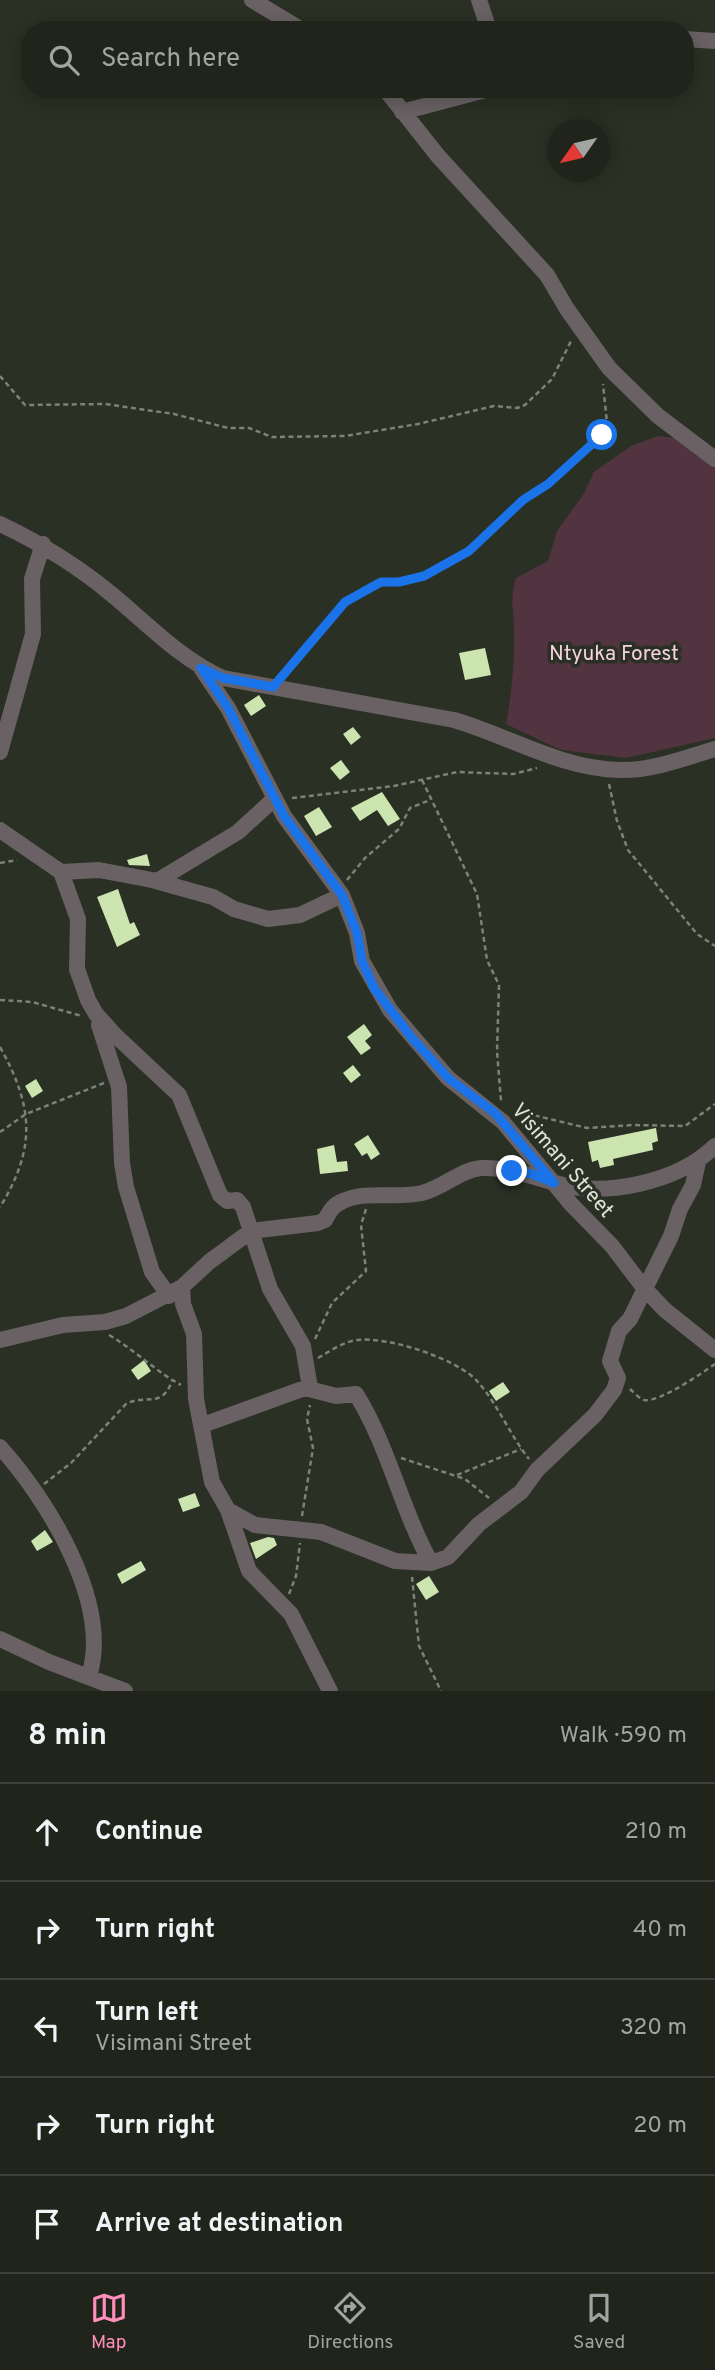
<!DOCTYPE html>
<meta charset="utf-8">
<style>
body{margin:0;font-family:Overpass,sans-serif;background:#2d3027;color:#f1f3f6}
.compass{position:absolute;left:547px;top:119px;width:63px;height:63px;border-radius:50%;background:#20241a;box-shadow:0 4px 18px #0003;rotate:236deg}
.stop{position:absolute;width:21px;height:21px;margin:-16px;border:5px solid #1a73e8;border-radius:50%;background:#fff}
.stop.end{background:#1a73e8;border-color:#fff;box-shadow:0 2px 7px #0008}
.list{margin:0;padding:0;list-style:none}
h2{display:flex;justify-content:space-between;align-items:center;height:91px;margin:0;padding:0 28px;font-size:30px}
h2 small{font-size:23px;font-weight:400;color:#a2a4a2}
.list li{display:grid;grid-template-columns:46px 1fr auto;gap:21px;align-items:center;box-sizing:border-box;height:98px;padding:0 28px;border-top:2px solid #3d4139}
.list b{display:block;font-size:26px;white-space:nowrap}
.list p{margin:0;font-size:23px;white-space:nowrap;color:#a2a4a2}
.list em{font-size:23px;font-style:normal;color:#a2a4a2}
.icon{flex:none;width:38px;height:38px;fill:none;stroke:currentColor;stroke-width:2;stroke-linecap:round;stroke-linejoin:round}
.map{position:relative;flex:none;width:715px;height:1691px;overflow:hidden}
.search{position:absolute;background:#20241a;box-shadow:0 4px 18px #0003;left:21px;right:21px;top:21px;height:77px;display:flex;align-items:center;gap:18px;box-sizing:border-box;padding:0 24px;border-radius:28px;color:#a2a4a2;font-size:26px}
.sheet{height:581px;background:#20241a}
nav{display:flex;justify-content:space-around;align-items:center;box-sizing:border-box;height:98px;border-top:2px solid #3d4139;background:#20241a;font-size:19px;color:#a2a4a2}
nav a{display:grid;justify-items:center;gap:4px}
nav .on{color:#fe8ebb}
.map>svg:first-child{display:block}
</style>
<div class="map">
<svg width="715" height="1691" viewBox="0 0 715 1691">
<rect width="100%" height="100%" fill="#2a3023"/>
<path fill="#51343f" d="M658 436 686 439 715 463V738L626 758 561 750 506 724C512 692 515 659 514 626 513 608 510 596 516 578L548 561 557 531 583 495 594 472 631 446Z"/>
<path fill="#cce4b0" d="M485 648 491 675 465 680 459 653Z
M259 695 266 706 251 716 244 705Z
M353 727 361 737 351 745 343 734Z
M341 760 350 772 340 780 330 768Z
M382 792 400 819 388 826 377 810 360 821 351 808Z
M319 807 332 827 316 836 304 816Z
M147 854 150 866 129 865 127 860Z
M118 889 130 924 134 922 140 935 117 947 97 897Z
M364 1024 372 1035 365 1041 371 1048 361 1055 347 1037Z
M353 1065 361 1075 351 1083 343 1073Z
M36 1079 43 1091 32 1098 25 1086Z
M656 1128 658 1141 652 1143 653 1150 613 1159 614 1165 600 1168 598 1160 592 1162 588 1142Z
M368 1135 380 1154 371 1160 367 1153 362 1156 354 1144Z
M334 1145 337 1162 347 1161 348 1171 320 1174 317 1149Z
M144 1360 151 1371 138 1380 131 1370Z
M503 1382 510 1392 496 1401 489 1391Z
M195 1493 200 1506 183 1512 178 1499Z
M45 1530 53 1542 37 1551 31 1541Z
M268 1537 274 1538 277 1545 256 1559 250 1543Z
M141 1561 146 1570 122 1584 117 1574Z
M429 1576 439 1592 426 1600 416 1584Z"/>
<g fill="none" stroke-linecap="round" stroke-linejoin="round">
<path stroke="#7d8278" stroke-width="2.5" stroke-dasharray="5 3.5" stroke-linecap="butt" d="M0 376 25 405 105 404 174 414 228 428H249L272 437 345 436 418 424 494 406 517 408 525 405 552 379 572 339
M284 674 345 602 381 582H399L433 573 469 551 523 500 598 442 607 423 603 384
M422 780 477 894 487 960 499 985 497 1051 501 1101
M609 784 617 821 628 850 697 934 715 946
M292 798 394 786 457 772 513 774 537 768
M0 863 17 860
M347 880 365 858 399 829 410 808 430 800
M0 1000 32 1002 82 1016
M0 1047C33 1106 37 1147 0 1207
M521 1123 527 1116 533 1115 587 1128 633 1125 685 1126 715 1104
M0 1132 26 1114 104 1083
M109 1335C135 1350 155 1371 181 1385
M315 1339 332 1303 366 1271 361 1225 366 1209
M318 1358C330 1351 343 1342 357 1340 388 1336 458 1359 478 1382 498 1405 510 1435 529 1459
M630 1389C634 1393 639 1398 644 1400 659 1403 702 1373 715 1364
M401 1458 465 1479 489 1498
M457 1475 521 1449
M44 1484 71 1463 126 1404C146 1393 161 1410 172 1381
M302 1516 313 1448 307 1419 310 1405
M412 1577 419 1646 441 1691
M289 1594 296 1576 300 1543"/>
<path stroke="#696164" stroke-width="16" d="M252 0 302 30
M479 0 489 30
M685 39 715 41
M385 89 438 156 547 275 567 309 609 368 658 416 715 459
M402 112 489 89
M0 524C40 543 76 565 110 593 147 623 179 658 223 678L454 720C509 736 561 769 620 770 651 771 685 758 715 749
M201 668 228 708 284 816 342 895 357 933 362 961 390 1010 448 1078 503 1122 571 1204 612 1246 644 1288 665 1310 715 1350
M0 752 33 634 32 579 43 544
M0 830 61 872 99 870 152 880 213 897 234 909 268 919 300 915 342 895
M61 872 78 919 77 969 88 1000 96 1014 115 1035 179 1095 220 1195 227 1201 237 1200 243 1207 270 1289 303 1346 310 1388
M157 881 238 832 274 799
M99 1025 119 1087 122 1163 126 1187 152 1272 169 1296
M182 1287 183 1304 194 1334 196 1399 212 1482 228 1510 249 1571 291 1614 330 1691
M0 1340 63 1325 105 1322 126 1316 182 1287 209 1262 251 1231 318 1223 325 1220C330 1211 333 1205 343 1201 366 1190 397 1199 422 1193 443 1188 460 1170 481 1168 507 1167 531 1176 555 1183 606 1198 678 1182 715 1146
M203 1425 305 1388 336 1396 356 1394C389 1447 401 1509 431 1563
M0 1447C47 1499 112 1603 89 1676
M228 1510 255 1525 321 1532 395 1561 431 1563 448 1557 479 1524 521 1492 537 1470 595 1415 614 1390 618 1378 610 1361 619 1331 630 1319 671 1236 680 1209 693 1185 698 1162
M0 1639 49 1662 125 1691"/>
</g>
<g fill="none" stroke-linecap="round" stroke-linejoin="round">
<path stroke="#1a73e8" stroke-width="9" d="M512 1171 532 1174 554 1183 495 1113 448 1078 412 1038 374 988 362 961 357 933 342 895 284 816 228 708 201 668 223 678 273 687 345 602 381 582H399L424 576 469 551 523 500 548 484 602 435"/>
</g>
<g text-anchor="middle" stroke-width="7" stroke-linejoin="round" paint-order="stroke">
<g font-size="21" fill="#f5d2de" stroke="#2a3023">
<text x="614" y="660">Ntyuka Forest</text>
</g>
<g font-size="21" fill="#dee2da" stroke="#2a3023">
<text transform="translate(563 1160) rotate(49)" y="7">Visimani Street</text>
</g>
</g>
</svg>
<svg class="compass" viewBox="-18 -18 36 36"><path d="M0-13l5 13h-10z" fill="#e53935"/><path d="M0 13l5-13h-10z" fill="#a2a4a2"/></svg>
<div class="stop" style="left:602px;top:435px"></div>
<div class="stop end" style="left:512px;top:1171px"></div>
<div class="search"><svg class="icon" aria-label="search" viewBox="0 0 24 24"><circle cx="10" cy="10" r="6"/><path d="M15 15l6 6"/></svg>Search here</div>
</div>
<section class="sheet">
<h2>8 min<small>Walk · 590 m</small></h2>
<ul class="list">
<li><svg class="icon" aria-label="ahead" viewBox="0 0 24 24"><path d="M12 20V5M6 11l6-6 6 6"/></svg><div><b>Continue</b></div><em>210 m</em></li>
<li><svg class="icon" aria-label="right" viewBox="0 0 24 24"><path d="M7 20v-9h11M14 6l5 5-5 5"/></svg><div><b>Turn right</b></div><em>40 m</em></li>
<li><svg class="icon" aria-label="left" viewBox="0 0 24 24"><path d="M17 20v-9H6M10 6l-5 5 5 5"/></svg><div><b>Turn left</b><p>Visimani Street</p></div><em>320 m</em></li>
<li><svg class="icon" aria-label="right" viewBox="0 0 24 24"><path d="M7 20v-9h11M14 6l5 5-5 5"/></svg><div><b>Turn right</b></div><em>20 m</em></li>
<li><svg class="icon" aria-label="arrive" viewBox="0 0 24 24"><path d="M6 21V4h12l-3 4 3 4H6"/></svg><div><b>Arrive at destination</b></div></li>
</ul>
</section>
<nav>
<a class="on"><svg class="icon" aria-label="map" viewBox="0 0 24 24"><path d="M3 6l6-2 6 2 6-2v14l-6 2-6-2-6 2zM9 4v14M15 6v14"/></svg>Map</a>
<a><svg class="icon" aria-label="directions" viewBox="0 0 24 24"><path d="M12 3l9 9-9 9-9-9zM9 14v-3h6M13 9l2 2-2 2"/></svg>Directions</a>
<a><svg class="icon" aria-label="saved" viewBox="0 0 24 24"><path d="M7 4h10v16l-5-4-5 4z"/></svg>Saved</a>
</nav>
